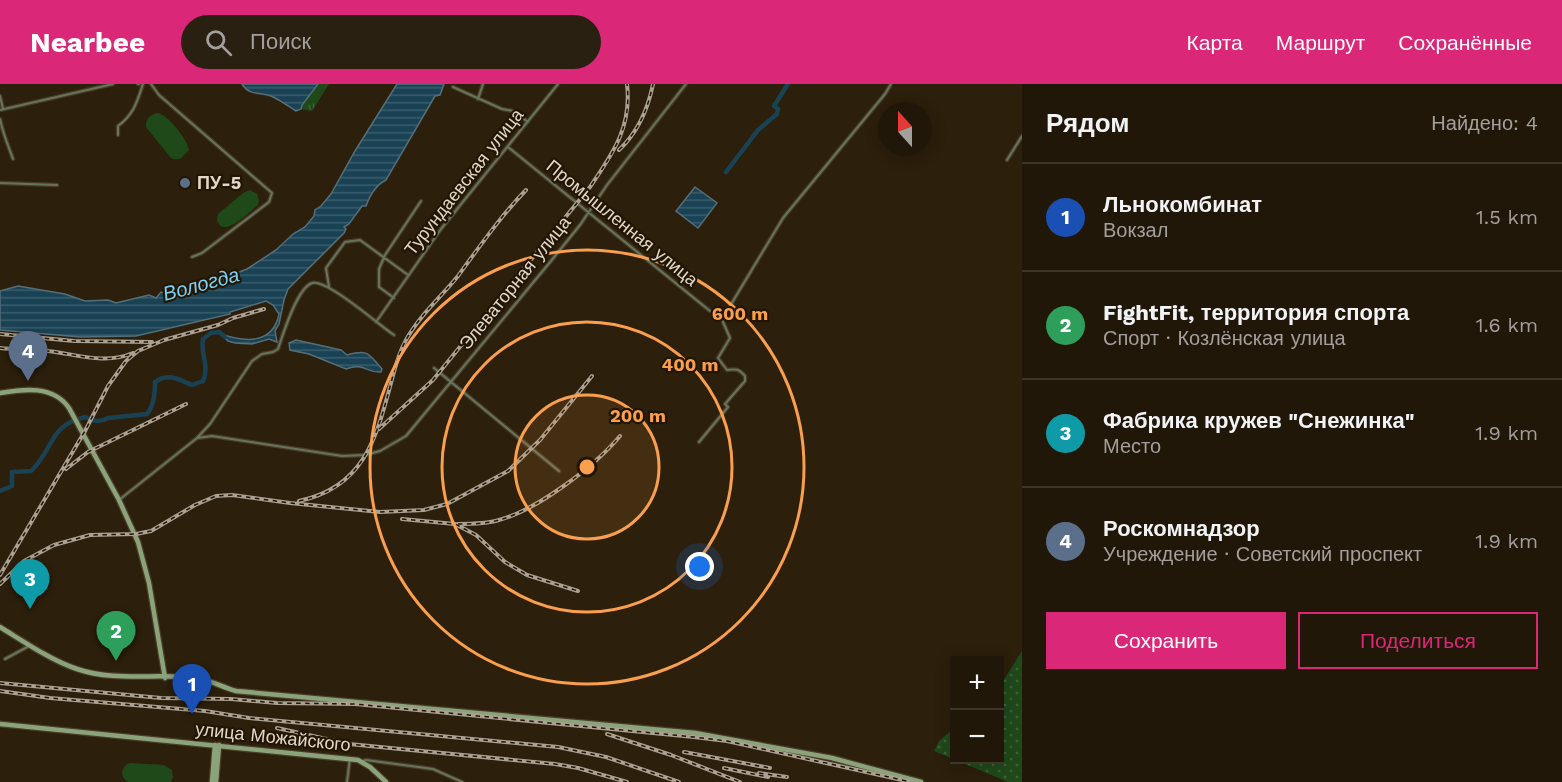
<!DOCTYPE html>
<html lang="ru">
<meta charset="utf-8">
<style>
body{margin:0;font-family:"Work Sans",sans-serif;background:#292012;color:#f1f3f6}
.controls{position:absolute;right:18px;bottom:18px;display:grid;overflow:hidden;border-radius:0px;box-shadow:0 3px 15px #0003}
.controls button{width:54px;height:54px;display:grid;place-items:center;padding:0;border:0;border-bottom:2px solid #3e3629;background:#211708;color:#f1f3f6;font:30px sans-serif}
.compass{position:absolute;left:878px;top:18px;width:54px;height:54px;border-radius:50%;background:#211708;box-shadow:0 3px 15px #0003;rotate:339deg}
.you{position:absolute;left:700px;top:483px;width:21px;height:21px;margin:-15px;border:4px solid #fff;border-radius:50%;background:#1a73e8;box-shadow:0 0 0 9px #1a73e833}
.badge{display:grid;place-items:center;width:39px;height:39px;border-radius:50%;background:#db2777;color:#fff;font-size:20px;font-weight:700}
.pin{position:absolute;translate:-50% -50px;filter:drop-shadow(0 2px 3px #0008)}
.pin::after{content:'';position:absolute;top:32px;width:21px;height:18px;background:inherit;clip-path:polygon(0 0,100% 0,50% 100%)}
.list{margin:0;padding:0;list-style:none}
h2{display:flex;justify-content:space-between;align-items:center;height:78px;margin:0;padding:0 24px;font-size:26px}
h2 small{font-size:20px;font-weight:400;color:#a29f9c}
.list li{display:grid;grid-template-columns:39px 1fr auto;gap:18px;align-items:center;box-sizing:border-box;height:108px;padding:0 24px;border-top:2px solid #3e3629}
.list b{display:block;font-size:22px;white-space:nowrap}
.list p{margin:0;font-size:20px;white-space:nowrap;color:#a29f9c}
.list em{font-size:20px;font-style:normal;color:#a29f9c}
.actions{display:flex;gap:12px;padding:18px 24px}
.actions a{flex:1;padding:14px 0;border:2px solid #db2777;border-radius:0px;text-align:center;font-size:21px;color:#db2777}
.actions .main{background:#db2777;color:#fff}
.icon{flex:none;width:33px;height:33px;fill:none;stroke:currentColor;stroke-width:2;stroke-linecap:round;stroke-linejoin:round}
.map{position:relative;flex:none;width:1022px;height:698px;overflow:hidden}
header{display:flex;align-items:center;gap:36px;box-sizing:border-box;height:84px;padding:0 30px;background:#db2777;color:#fff}
header strong{font-size:28px}
nav{display:flex;gap:33px;margin-inline-start:auto;font-size:21px}
.search{width:420px;height:54px;background:#292012;display:flex;align-items:center;gap:15px;box-sizing:border-box;padding:0 21px;border-radius:33px;color:#a29f9c;font-size:22px}
main{display:flex}
aside{flex:1;background:#211708}
.map>svg:first-child{display:block}
</style>
<header>
<strong>Nearbee</strong>
<div class="search"><svg class="icon" aria-label="search" viewBox="0 0 24 24"><circle cx="10" cy="10" r="6"/><path d="M15 15l6 6"/></svg>Поиск</div>
<nav><a>Карта</a><a>Маршрут</a><a>Сохранённые</a></nav>
</header>
<main>
<div class="map">
<svg width="1022" height="698" viewBox="0 0 1022 698">
<defs>
<pattern id="grass-tufts" width="24" height="20" patternUnits="userSpaceOnUse" patternTransform="scale(1.5)"><rect width="24" height="20" fill="#20491a"/><path d="M3 7l-1-3M5 7V3M7 7l1-3M15 17l-1-3M17 17v-4M19 17l1-3" fill="none" stroke="#40623a"/></pattern>
<pattern id="park-dots" width="8" height="8" patternUnits="userSpaceOnUse" patternTransform="scale(1.5)"><rect width="8" height="8" fill="#20491a"/><path d="M2 2h.1M6 6h.1" fill="none" stroke="#40623a" stroke-width="1.8" stroke-linecap="round"/></pattern>
<pattern id="water-rules" width="6" height="5" patternUnits="userSpaceOnUse" patternTransform="scale(1.5)"><rect width="6" height="5" fill="#194255"/><path d="M0 2.5h6" fill="none" stroke="#3a5d6c"/></pattern>
</defs>
<rect width="100%" height="100%" fill="#2c1f0b"/>
<path fill="url(#grass-tufts)" d="M318 0H329L312 27 301 25 302 21Z"/>
<path fill="url(#park-dots)" d="M1022 567V698H1008L934 667 939 657 954 644V676H999L1000 602Z"/>
<path fill="#20491a" d="M158 29C169 32 187 55 189 66L180 75H173L170 73 146 43C145 35 151 30 158 29Z
M250 106 257 110 259 117 258 121C252 126 232 145 224 143 220 143 219 140 217 137L218 130 243 109Z
M130 679 164 681 172 686 173 693 171 698H128C119 692 121 682 130 679Z"/>
<path fill="url(#water-rules)" stroke="#556f79" stroke-width="1.5" d="M242 0H318L302 21 301 25 296 27C288 22 280 16 271 12 260 8 249 12 242 0Z
M397 0H444L440 11 435 12 386 96C376 101 370 111 366 122H362L349 140 344 143 346 145 344 149 288 205 284 216 279 240 275 247 277 258 269 255 252 260 235 259 228 257 221 250C244 258 273 261 279 230L273 221 266 217 230 228V230L136 252 80 253 0 246V207L18 202 65 210 85 217 108 216 116 219 149 211 156 214 161 208 164 209 207 201 247 185 276 166 293 150 305 143 314 132 315 126 321 122 331 110 355 67Z
M695 103 717 119 698 144 676 127Z
M296 256 341 266 347 271C370 265 368 270 382 285L381 288C365 289 365 278 346 285L309 270 290 266 289 259Z"/>
<g fill="none" stroke-linecap="round" stroke-linejoin="round">
<path stroke="#194255" stroke-width="4.5" d="M726 88 758 46 777 30 778 25 774 22 788 0
M0 407 12 402V388L31 387C55 364 48 342 85 333 93 337 100 339 108 334L147 330C154 322 155 309 155 298 168 288 179 296 192 301L203 297C210 282 200 270 203 255L211 249 219 248 225 253"/>
<defs>
<path id="street" d="M138 0H139
M151 0 159 11 272 109 269 118 202 169 192 173
M453 3 502 25 513 27 528 38
M0 12 3 25
M478 15 483 0
M0 26 113 0
M0 35C3 50 8 61 13 75
M118 51V42C134 30 137 18 143 0
M508 63 710 227 720 231 727 227 783 134 885 10 891 0
M1007 76 1022 52
M0 99 57 101
M329 203 326 184 345 158 360 156 408 191
M394 214 379 203V185L385 171 421 117
M376 238 441 145 558 0
M434 284 559 387
M197 354 212 352 342 372 365 371 380 367 406 352 551 177 580 141 607 101 686 0
M699 358 728 323 725 320 745 297V292C738 284 736 285 727 286L718 274 730 254 720 231
M119 416 197 354 210 340 252 277 262 270 273 268 278 265C283 250 297 204 312 199 326 194 380 242 394 251
M5 575 29 562
M363 677 366 676 433 685 462 698
M347 698 350 674"/>
<path id="secondary" d="M0 309C24 305 53 301 69 324L119 416 138 458 149 499 165 594
M0 543C23 557 52 577 77 585 115 598 157 589 196 594 210 596 222 603 236 607L695 649 832 674 921 698
M0 640 358 676 370 683 386 698
M212 698 215 661
M216 698 219 661"/>
</defs>
<use href="#street" stroke="#493d2a" stroke-width="4.5"/>
<use href="#secondary" stroke="#493d2a" stroke-width="7"/>
<use href="#street" stroke="#65745b" stroke-width="2"/>
<use href="#secondary" stroke="#8ba37a" stroke-width="4.5"/>
<defs>
<path id="rail" d="M619 66C638 48 648 25 653 0
M0 250 74 257 152 258
M0 264C16 266 32 265 48 267 76 270 105 281 133 269
M379 345 433 296 590 103C613 69 632 43 627 0
M66 385 88 368 186 320
M299 417C364 403 376 355 391 299 395 284 398 270 406 256 419 232 441 213 458 192 480 162 500 133 526 106
M402 435 455 440 476 451 505 478 527 491 578 507
M458 440C471 440 486 440 499 436 537 426 595 382 620 352
M0 491 85 347 108 302 126 277 138 267 164 256 218 241 233 234 264 225
M0 500 24 477 54 461 90 451 136 450 151 447 195 421 216 412 232 411 290 419 380 428 424 426 447 420 508 387 540 356 592 292
M0 599 161 614 231 615 277 619 355 620 694 653 727 657 911 698
M0 607 50 614 205 627 249 634 558 663 606 673 679 698
M277 644 349 660 555 680 578 684 627 698
M607 650 671 671 740 698
M684 668 770 684
M724 684 768 693
M759 689 787 693"/>
</defs>
<use href="#rail" stroke="#aba193" stroke-width="4"/>
<use href="#rail" stroke="#221603" stroke-width="1.5" stroke-dasharray="4.5" stroke-linecap="butt"/>
</g>
<circle cx="587" cy="383" r="72" fill="#fa9f4e" fill-opacity=".12"/>
<g fill="none" stroke="#fa9f4e" stroke-width="3">
<circle cx="587" cy="383" r="72"/>
<circle cx="587" cy="383" r="145"/>
<circle cx="587" cy="383" r="217"/>
</g>
<circle fill="#5c6f8a" stroke="#221603" stroke-width="2" cx="185" cy="99" r="6"/>
<g text-anchor="middle" stroke-width="4.5" stroke-linejoin="round" paint-order="stroke">
<g font-size="18" fill="#e1d8cc" stroke="#221603">
<text transform="translate(464 98) rotate(-52)" y="6">Турундаевская улица</text>
<text transform="translate(622 139) rotate(39)" y="6">Промышленная улица</text>
<text transform="translate(515 199) rotate(-51)" y="6">Элеваторная улица</text>
<text transform="translate(273 653) rotate(6)" y="6">улица Можайского</text>
</g>
<g font-size="18" font-weight="bold" fill="#e1d8cc" stroke="#221603" text-anchor="start">
<text x="197" y="105">ПУ-5</text>
</g>
<g font-size="20" font-style="italic" fill="#7ccff7" stroke="#221603">
<text transform="translate(201 200) rotate(-15)" y="7">Вологда</text>
</g>
</g>
<circle cx="587" cy="383" r="9" fill="#fa9f4e" stroke="#221603" stroke-width="3"/>
<g font-size="18" text-anchor="middle" font-weight="bold" fill="#fa9f4e" stroke="#221603" stroke-width="4.5" stroke-linejoin="round" paint-order="stroke">
<text x="740" y="236">600 m</text>
<text x="690" y="287">400 m</text>
<text x="638" y="338">200 m</text>
</g>
</svg>
<div class="controls">
<button>+</button>
<button>−</button>
</div>
<svg class="compass" viewBox="-18 -18 36 36"><path d="M0-13l5 13h-10z" fill="#e53935"/><path d="M0 13l5-13h-10z" fill="#a29f9c"/></svg>
<div class="you"></div>
<div class="pin badge" style="left:192px;top:630px;background:#1a4fb4">1</div>
<div class="pin badge" style="left:116px;top:577px;background:#2e9e5b">2</div>
<div class="pin badge" style="left:30px;top:525px;background:#0f9aa8">3</div>
<div class="pin badge" style="left:28px;top:297px;background:#5c6f8a">4</div>
</div>
<aside>
<h2>Рядом<small>Найдено: 4</small></h2>
<ul class="list">
<li><span class="badge" style="background:#1a4fb4">1</span><div><b>Льнокомбинат</b><p>Вокзал</p></div><em>1.5 km</em></li>
<li><span class="badge" style="background:#2e9e5b">2</span><div><b>FightFit, территория спорта</b><p>Спорт · Козлёнская улица</p></div><em>1.6 km</em></li>
<li><span class="badge" style="background:#0f9aa8">3</span><div><b>Фабрика кружев &quot;Снежинка&quot;</b><p>Место</p></div><em>1.9 km</em></li>
<li><span class="badge" style="background:#5c6f8a">4</span><div><b>Роскомнадзор</b><p>Учреждение · Советский проспект</p></div><em>1.9 km</em></li>
</ul>
<div class="actions"><a class="main">Сохранить</a><a>Поделиться</a></div>
</aside>
</main>
